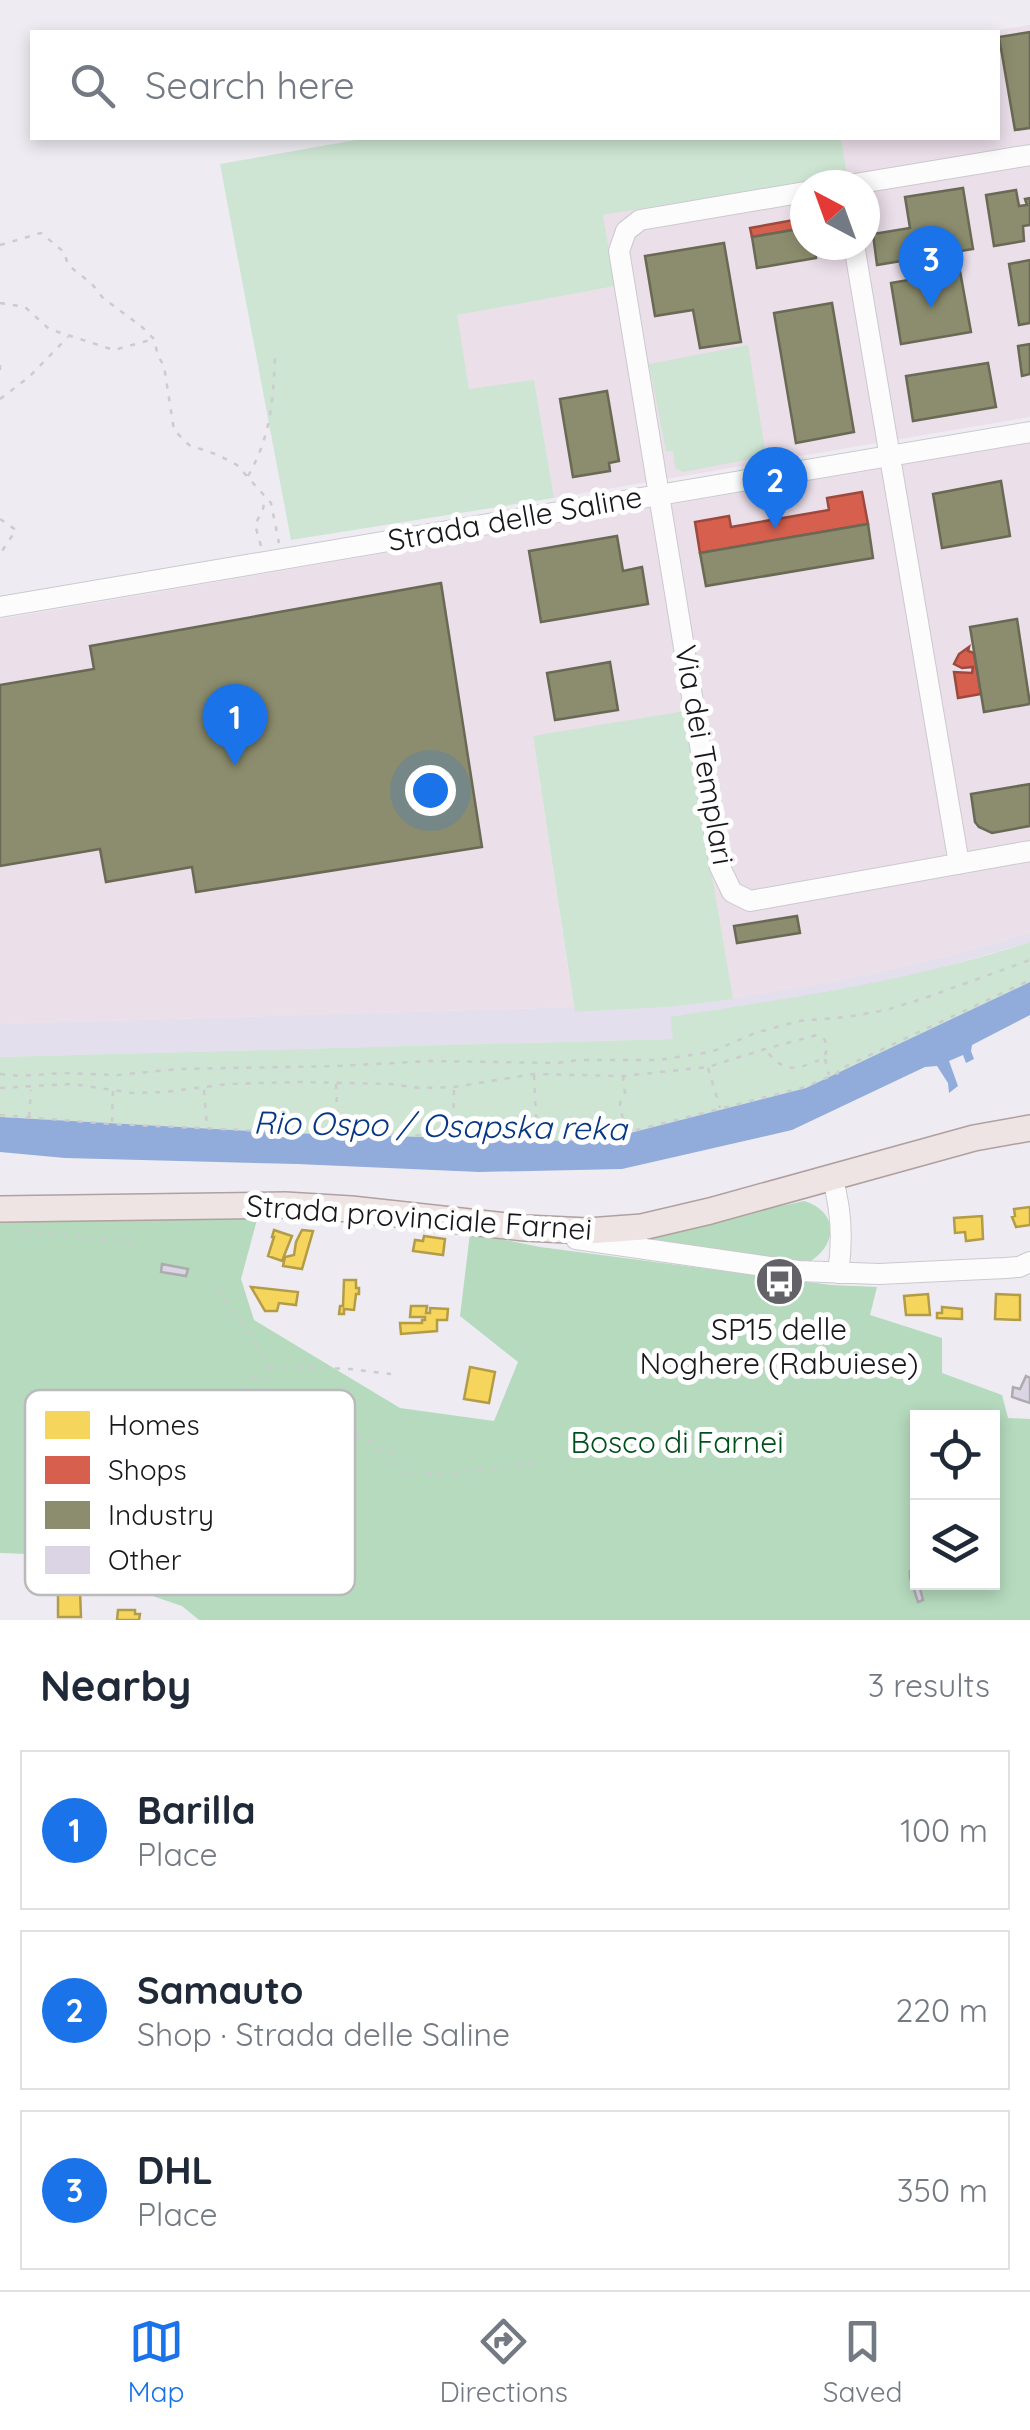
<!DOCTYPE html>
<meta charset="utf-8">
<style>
body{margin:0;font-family:Quicksand,sans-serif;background:#f2f2f3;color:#1f2937}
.controls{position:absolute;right:30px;bottom:30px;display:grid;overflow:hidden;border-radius:0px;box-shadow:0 5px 15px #0003}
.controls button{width:90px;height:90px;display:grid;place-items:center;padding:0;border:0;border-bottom:2px solid #e0e1e3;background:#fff;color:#1f2937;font:50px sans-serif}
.compass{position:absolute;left:790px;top:170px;width:90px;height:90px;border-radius:50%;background:#fff;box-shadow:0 5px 15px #0003;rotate:319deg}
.you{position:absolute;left:430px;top:790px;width:35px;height:35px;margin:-25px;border:8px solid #fff;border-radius:50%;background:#1a73e8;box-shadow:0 0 0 15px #1a73e833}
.badge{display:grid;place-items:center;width:65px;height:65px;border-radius:50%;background:#1a73e8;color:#fff;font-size:32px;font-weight:700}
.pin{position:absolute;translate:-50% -82px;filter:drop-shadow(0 2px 5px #0008)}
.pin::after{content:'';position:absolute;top:52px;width:35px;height:30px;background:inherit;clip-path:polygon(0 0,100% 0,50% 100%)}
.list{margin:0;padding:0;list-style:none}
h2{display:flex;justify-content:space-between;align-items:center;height:130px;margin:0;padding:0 40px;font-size:42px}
h2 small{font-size:32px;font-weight:400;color:#747a83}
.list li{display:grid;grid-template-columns:65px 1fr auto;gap:30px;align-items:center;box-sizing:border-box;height:160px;margin:0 20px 20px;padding:0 20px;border:2px solid #e0e1e3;border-radius:0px}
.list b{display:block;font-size:38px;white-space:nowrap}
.list p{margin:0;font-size:32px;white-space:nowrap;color:#747a83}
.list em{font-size:32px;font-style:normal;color:#747a83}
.icon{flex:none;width:55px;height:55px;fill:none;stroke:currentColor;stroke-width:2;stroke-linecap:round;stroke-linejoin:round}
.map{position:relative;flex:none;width:1030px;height:1620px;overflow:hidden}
.search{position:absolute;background:#fff;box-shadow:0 5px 15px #0003;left:30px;right:30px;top:30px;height:110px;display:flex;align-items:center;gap:25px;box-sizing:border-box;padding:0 35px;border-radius:0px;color:#747a83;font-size:38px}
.sheet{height:670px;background:#fff}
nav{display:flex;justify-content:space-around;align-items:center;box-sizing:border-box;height:140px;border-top:2px solid #e0e1e3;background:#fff;font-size:28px;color:#747a83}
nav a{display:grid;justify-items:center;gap:5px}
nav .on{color:#1a73e8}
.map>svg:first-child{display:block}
</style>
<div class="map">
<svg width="1030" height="1620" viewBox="0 0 1030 1620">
<rect width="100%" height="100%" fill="#eeecf2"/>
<path fill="#e3dfec" d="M1030 933V942L919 975 837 992 670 1018 674 1039 0 1057V1024L574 1007 575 1012 668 1007 835 982 946 957Z"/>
<path fill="#ebdfe9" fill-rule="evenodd" d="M1030 25V417L554 498 534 381 469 389 456 315 614 286 603 215 847 175 841 138H998V32H985ZM805 185H865V245H805Z
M1030 443V933L946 957 835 982 733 999 683 711 533 737 574 1007 0 1024V619Z"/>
<path fill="#cde5d2" d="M367 138H841L847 175 603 215 615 286 457 315 469 389 534 380 554 498 291 540 220 164Z
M748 345 766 456 683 472 675 468 673 451H666L649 364Z
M684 711 733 999 668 1007 575 1012 533 736Z
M1030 942V982L840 1074 806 1088 626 1134 599 1138 565 1141 286 1133 0 1117V1057L673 1039 670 1017C792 998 912 981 1030 942Z"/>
<path fill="#b5dabd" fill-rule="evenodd" d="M804 1201C841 1212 837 1249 805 1264L619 1242Z
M258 1216 241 1279 254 1320 400 1408 494 1421 518 1362 460 1316 470 1233 540 1247 831 1285 877 1287 870 1315 942 1338V1373L1002 1395 1008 1418 1030 1419V1620H199L182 1606 29 1554 0 1553V1220ZM918 1418H992V1582H918Z"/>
<path fill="#91acdb" d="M1030 982V1015L972 1045 971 1051 974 1059 966 1063 963 1055 949 1061 958 1086 949 1093 948 1083 937 1066 925 1067 792 1130 622 1169 479 1172 297 1164 65 1158 0 1152V1117L285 1133 565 1141 599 1138 626 1134 806 1088Z"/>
<path fill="#f6d55c" stroke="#b39c48" stroke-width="2.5" d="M1030 1207V1225L1016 1227 1012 1217 1015 1216 1014 1209Z
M982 1216 983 1239 966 1241 965 1232 955 1233 954 1218Z
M274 1230 292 1236 282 1261 268 1256 274 1237H272Z
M302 1230 313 1231 302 1269 283 1266 285 1257 294 1255 296 1242Z
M424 1236 445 1239 443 1255 413 1251 415 1240 423 1241Z
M344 1280H356V1288H359V1294H356L354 1310 344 1309V1314H339L340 1306H343Z
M251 1287 298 1292 296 1305 279 1303 277 1311H265Z
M928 1294 930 1315H906L904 1296Z
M996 1294 1020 1295V1320L995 1319Z
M411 1306H427L426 1313H430V1308L448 1309 447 1320H437V1331L401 1334 400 1323H422V1320H425V1317H410Z
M942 1307 962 1309V1319L937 1318V1313H942Z
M470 1367 495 1372 489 1403 464 1399Z
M80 1591 81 1617H58V1593Z
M118 1610H135V1614H140L139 1620H117Z"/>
<path fill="#d6604d" stroke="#9d4a3e" stroke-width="2.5" d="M805 218V228L752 237 750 228Z
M862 492 868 524 700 553 695 522 729 516 731 527 829 510 827 498Z
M969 647 968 651 974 653 981 694 958 698 954 672 972 673 973 667 962 668 954 664 959 654Z"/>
<path fill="#8c8c6e" stroke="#696955" stroke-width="2.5" d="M1030 32V128L1015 130 999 37Z
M963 188 973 249 877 265 873 234 910 228 905 197Z
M1016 190 1019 206 1027 205 1025 199 1030 198V225L1023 226 1024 241 994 246 986 195Z
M805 228V245H814L816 258 757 268 752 237Z
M724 243 741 342 700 348 693 310 655 316 645 256Z
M1030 260V323L1019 325 1009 264Z
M960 271 971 332 901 344 891 283Z
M832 303 854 432 796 443 774 313Z
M1030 344V374L1022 376 1018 346Z
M988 363 996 407 913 421 906 376Z
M607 391 619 461 609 463 610 471 573 477 560 399Z
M1001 481 1010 536 942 548 933 494Z
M868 524 873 558 706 586 700 553Z
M617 536 623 571 642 567 648 604 541 622 529 551Z
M441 583 482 847 196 892 192 867 106 882 100 849 0 866V685L94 669 90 646Z
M1017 619 1030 704 984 712 970 627Z
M610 662 618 710 555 720 547 673Z
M1030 784V826L992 833 979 827 975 822 971 794Z
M797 916 800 933 737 943 734 926Z"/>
<path fill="#dad4e5" stroke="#adabb0" stroke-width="2.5" d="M162 1264 188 1269 186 1276 161 1272Z
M1026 1376 1030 1378V1403L1012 1397 1013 1387 1020 1389Z
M915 1570 923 1600 918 1602 910 1577V1571Z"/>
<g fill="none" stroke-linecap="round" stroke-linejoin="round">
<defs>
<path id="minor" d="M849 185 1030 155
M805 192 640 220 626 231 619 251 720 867 732 892 750 901 1030 851
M854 245 959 864
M0 607 1030 432
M832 1177C842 1210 843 1240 838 1273
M576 1239 798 1271 879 1274 1005 1268 1019 1267 1030 1262"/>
<path id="major" d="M0 1209 285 1205 351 1209 525 1228 588 1231 642 1227 710 1211 974 1138 1030 1128"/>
</defs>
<use href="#minor" stroke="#cbc9ce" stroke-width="22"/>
<use href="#major" stroke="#b0a09f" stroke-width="28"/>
<path stroke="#cccbce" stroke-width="2.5" stroke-dasharray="5 8" stroke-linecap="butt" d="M0 245 41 233 64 252 68 265 92 284 103 298 141 326 154 339 158 356 164 366 174 430 189 445 218 455 237 465 271 503 279 543
M0 303 25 307 49 329 114 350 154 339
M0 365V377
M0 399 29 377 68 337
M248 476C271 436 273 401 275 357
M0 519 16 530 0 554
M261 546 255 525 263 509 265 497
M825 1059 829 1075
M708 1068 720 1108
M0 1074 20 1076 64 1073 118 1075 178 1069 338 1066 430 1061 556 1063 578 1060H658L711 1052 755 1033 799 1021 847 1017 886 1010 922 999 1030 960
M534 1075 537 1137
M623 1076 625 1093 620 1103 625 1132
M336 1084 338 1131
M0 1088 72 1084 133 1093 165 1092 228 1084 298 1082 390 1084 420 1088 454 1087 534 1074 623 1076 708 1067 765 1049 817 1035 825 1040 827 1049 824 1058C796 1070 785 1075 765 1049
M204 1090 207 1127
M0 1115 112 1124 287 1132 565 1139 625 1133 805 1087 838 1073V1070L1030 980
M29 1117 31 1090
M112 1122 113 1091
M453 1134 454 1087
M24 1231 138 1243
M217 1289 249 1332 269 1366 266 1386C288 1413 319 1416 352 1423L359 1438 372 1442 378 1449 395 1454 394 1464 407 1475 471 1471 537 1463
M270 1366 350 1369 391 1374
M252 1377 266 1376"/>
<use href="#minor" stroke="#fcfcfd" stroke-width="20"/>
<use href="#major" stroke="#ede4e3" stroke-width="25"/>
</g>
<defs>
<symbol id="bus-disc" viewBox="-11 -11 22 22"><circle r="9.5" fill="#636266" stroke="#fff"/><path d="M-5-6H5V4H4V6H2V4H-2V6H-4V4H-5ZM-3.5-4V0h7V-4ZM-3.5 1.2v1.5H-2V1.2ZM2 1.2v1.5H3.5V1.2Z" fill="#fff"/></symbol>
</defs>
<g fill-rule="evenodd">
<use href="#bus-disc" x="752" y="1254" width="55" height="55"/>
</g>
<g text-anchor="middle" stroke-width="10" stroke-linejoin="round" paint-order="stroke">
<g font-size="30" fill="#18171b" stroke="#fff">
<text transform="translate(515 519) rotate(-10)" y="10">Strada delle Saline</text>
<text transform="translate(704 755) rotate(80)" y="10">Via dei Templari</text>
<text transform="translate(419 1218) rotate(4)" y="10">Strada provinciale Farnei</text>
</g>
<g font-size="30" fill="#18171b" stroke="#fff">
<text x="779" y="1340">SP15 delle<tspan x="779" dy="34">Noghere (Rabuiese)</tspan></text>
</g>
<g font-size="30" fill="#00501c" stroke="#fff">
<text x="677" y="1453">Bosco di Farnei</text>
</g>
<g font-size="32" font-style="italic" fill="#083884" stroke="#fff">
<text transform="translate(440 1126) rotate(1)" y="11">Rio Ospo / Osapska reka</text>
</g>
</g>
<rect x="25" y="1390" width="330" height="205" rx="15" fill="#fff" stroke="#bab9bb" stroke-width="2.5"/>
<rect x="45" y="1411" width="45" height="28" fill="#f6d55c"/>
<rect x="45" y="1456" width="45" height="28" fill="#d6604d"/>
<rect x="45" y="1501" width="45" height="28" fill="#8c8c6e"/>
<rect x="45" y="1546" width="45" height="28" fill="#dad4e5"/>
<g font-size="28" fill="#18171b">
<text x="108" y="1435">Homes</text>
<text x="108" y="1480">Shops</text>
<text x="108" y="1525">Industry</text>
<text x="108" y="1570">Other</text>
</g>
</svg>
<div class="controls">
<button><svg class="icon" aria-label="locate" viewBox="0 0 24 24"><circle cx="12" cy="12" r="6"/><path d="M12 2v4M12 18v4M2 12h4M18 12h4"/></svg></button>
<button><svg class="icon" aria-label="layers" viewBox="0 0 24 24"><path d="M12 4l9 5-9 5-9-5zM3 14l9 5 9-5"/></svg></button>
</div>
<svg class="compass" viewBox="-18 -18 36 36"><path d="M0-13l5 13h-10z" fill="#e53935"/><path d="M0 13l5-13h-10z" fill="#747a83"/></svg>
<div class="you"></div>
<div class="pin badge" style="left:235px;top:766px">1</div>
<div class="pin badge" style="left:775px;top:529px">2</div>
<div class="pin badge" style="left:931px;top:308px">3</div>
<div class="search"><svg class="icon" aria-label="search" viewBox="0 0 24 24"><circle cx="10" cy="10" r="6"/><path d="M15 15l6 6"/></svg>Search here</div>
</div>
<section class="sheet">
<h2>Nearby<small>3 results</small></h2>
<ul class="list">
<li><span class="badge">1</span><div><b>Barilla</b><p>Place</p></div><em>100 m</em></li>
<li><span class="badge">2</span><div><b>Samauto</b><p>Shop · Strada delle Saline</p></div><em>220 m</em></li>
<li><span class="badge">3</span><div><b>DHL</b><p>Place</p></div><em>350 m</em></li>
</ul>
</section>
<nav>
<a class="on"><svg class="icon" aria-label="map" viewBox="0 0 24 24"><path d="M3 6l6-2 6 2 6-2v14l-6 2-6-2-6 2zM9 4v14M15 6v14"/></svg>Map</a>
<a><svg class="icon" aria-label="directions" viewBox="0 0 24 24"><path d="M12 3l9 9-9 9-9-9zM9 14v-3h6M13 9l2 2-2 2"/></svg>Directions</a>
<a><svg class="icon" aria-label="saved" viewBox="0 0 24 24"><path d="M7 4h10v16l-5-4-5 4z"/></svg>Saved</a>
</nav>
